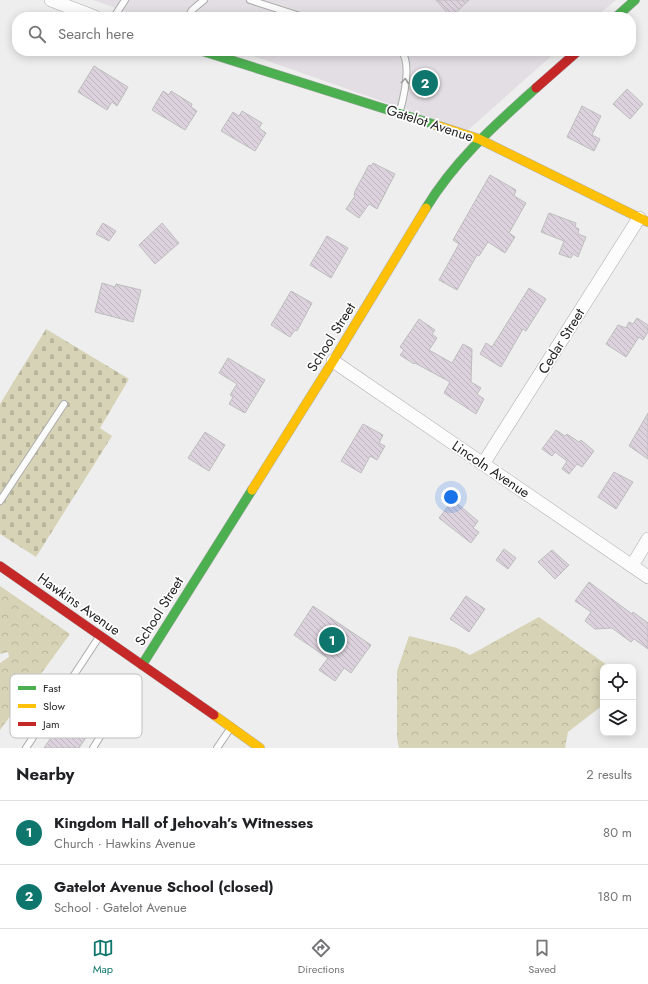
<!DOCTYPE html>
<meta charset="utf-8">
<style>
body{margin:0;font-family:Jost,sans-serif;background:#f6f6f6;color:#202124}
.controls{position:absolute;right:12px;bottom:12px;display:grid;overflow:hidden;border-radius:8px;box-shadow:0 2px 10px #0003}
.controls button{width:36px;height:36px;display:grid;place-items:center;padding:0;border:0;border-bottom:1px solid #e0e0e0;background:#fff;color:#202124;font:20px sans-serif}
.you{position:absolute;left:451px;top:497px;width:14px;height:14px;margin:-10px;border:3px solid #fff;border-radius:50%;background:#1a73e8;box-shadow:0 0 0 6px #1a73e833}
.badge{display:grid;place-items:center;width:26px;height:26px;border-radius:50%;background:#0f766e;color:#fff;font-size:13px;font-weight:700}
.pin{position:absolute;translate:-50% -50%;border:2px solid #fff;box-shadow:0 1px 4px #0006}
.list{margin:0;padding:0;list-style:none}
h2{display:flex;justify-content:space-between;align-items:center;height:52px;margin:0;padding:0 16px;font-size:17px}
h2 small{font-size:13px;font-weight:400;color:#757577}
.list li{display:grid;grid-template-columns:26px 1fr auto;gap:12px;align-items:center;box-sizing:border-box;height:64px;padding:0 16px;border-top:1px solid #e0e0e0}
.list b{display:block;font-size:15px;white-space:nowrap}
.list p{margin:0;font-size:13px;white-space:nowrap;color:#757577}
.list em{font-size:13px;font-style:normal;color:#757577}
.icon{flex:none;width:22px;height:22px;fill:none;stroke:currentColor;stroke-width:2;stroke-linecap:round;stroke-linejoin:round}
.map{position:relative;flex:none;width:648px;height:748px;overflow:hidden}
.search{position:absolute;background:#fff;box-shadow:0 2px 10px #0003;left:12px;right:12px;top:12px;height:44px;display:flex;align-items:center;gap:10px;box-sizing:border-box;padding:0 14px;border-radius:16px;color:#757577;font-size:15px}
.sheet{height:180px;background:#fff}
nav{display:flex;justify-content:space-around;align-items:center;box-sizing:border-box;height:56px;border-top:1px solid #e0e0e0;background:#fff;font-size:11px;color:#757577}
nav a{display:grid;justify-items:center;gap:2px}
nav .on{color:#0f766e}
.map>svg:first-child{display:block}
</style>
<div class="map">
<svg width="648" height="748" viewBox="0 0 648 748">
<defs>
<pattern id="forest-crowns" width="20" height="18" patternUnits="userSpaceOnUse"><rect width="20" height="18" fill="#d7d3b6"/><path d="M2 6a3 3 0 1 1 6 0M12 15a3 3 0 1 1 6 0" fill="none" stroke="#b8b59c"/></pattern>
<pattern id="cemetery-stones" width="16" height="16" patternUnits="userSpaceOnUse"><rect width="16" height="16" fill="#d7d3b6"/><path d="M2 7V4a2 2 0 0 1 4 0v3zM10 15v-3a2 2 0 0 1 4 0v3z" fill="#b8b59c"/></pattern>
<pattern id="building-back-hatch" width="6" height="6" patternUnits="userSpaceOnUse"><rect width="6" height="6" fill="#dcd2dd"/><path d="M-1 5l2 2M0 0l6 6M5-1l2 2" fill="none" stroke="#bdb4be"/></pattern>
</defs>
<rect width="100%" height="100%" fill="#efeeef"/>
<path fill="#e3dee3" d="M93 0H616L596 17H141Z
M239 51H557L467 131Z"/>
<path fill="url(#forest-crowns)" d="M0 586 70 634 0 730V663L9 657 8 652 0 654Z
M539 617 610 667H603V705L568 732 565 748H399L397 738V671L409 636 457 648 470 655Z"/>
<path fill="url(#cemetery-stones)" d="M46 329 129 379 100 428 112 436 36 557 0 534V404Z"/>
<path fill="url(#building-back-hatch)" stroke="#bebdbe" d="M436 0H469L451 17Z
M94 66 128 87 117 106 112 102 107 110 78 92Z
M627 89 643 104 630 119 613 104Z
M163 91 169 95 171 91 192 104 191 107 197 111 185 130 152 110Z
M582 106 601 116 592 135 600 139 594 151 567 137Z
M242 111 262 123 259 128 266 133 255 151 221 131 233 112 239 116Z
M373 163 395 174 377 209 369 204 359 218 346 209 355 196 354 195 355 191 369 165 371 166Z
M490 175 516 190 514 196 526 203 509 233 515 237 505 253 488 242 479 256 477 255 457 290 439 280 459 244 453 240Z
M549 213 576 223 575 227 579 229 578 234 586 237 578 257 573 254 571 258 559 254 564 241 541 232Z
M103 223 116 231 109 241 96 234Z
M162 223 179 243 155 264 139 245Z
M327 236 348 248 331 278 310 265Z
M102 283 115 287 116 284 141 290 133 322 95 312Z
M529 288 546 299 526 331 523 329 501 367 480 354 486 343 492 347Z
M291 291 312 303 297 331 295 330 290 337 271 325Z
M637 318 648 325V332L643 340 639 337 626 357 606 344 618 325 626 328 629 322 633 324Z
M419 319 435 330 432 334 437 338 429 350 452 363 463 344 472 349 471 382 481 388 477 394 484 399 476 414 444 393 450 382 415 363 414 364 400 355 404 350 400 347Z
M228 358 265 380 245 413 229 404 233 397 230 395 237 384 219 373Z
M648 413V459L629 446Z
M363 424 383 435 379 443 385 446 377 460 370 456 361 473 341 461Z
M556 430 565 436 567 434 579 442 581 440 594 451 582 467 577 464 569 474 562 469 567 461 555 452 552 456 542 449Z
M205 432 225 445 209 471 188 458Z
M614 472 633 482 616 509 598 497Z
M453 500 478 521 473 528 479 532 471 543 439 518Z
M504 549 516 558 508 569 496 560Z
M552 550 569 565 555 579 538 562Z
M589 582 632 614 633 612 648 623V649L634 639 631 642 612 628 595 629 585 621 591 612 575 601Z
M466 596 485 609 469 632 450 619Z
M313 606 371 645 351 673 344 668 335 681 319 670 328 658 294 635Z
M77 699 97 713 90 724 93 727 79 748H44Z"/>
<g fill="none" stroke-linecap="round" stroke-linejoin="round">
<defs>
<path id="lane" d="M250 0 303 17
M114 17 125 0
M188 17 192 10 204 0
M400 111C404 96 412 63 401 51
M0 501 64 404
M26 748 99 637
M93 748 103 732
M217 748 230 729"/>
<path id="street" d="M51 0 95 17
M333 361 648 577
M483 464 639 218
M632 566 648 539"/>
<path id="fast" d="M616 17 635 0
M202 51 436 125
M426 208C455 160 495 125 536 88
M142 665 252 490"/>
<path id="slow" d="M436 125 479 139 648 222
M252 490 333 361 426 208
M214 715 260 748"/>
<path id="jam" d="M536 88 578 51
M0 566 214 715"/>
</defs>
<use href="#lane" stroke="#acacac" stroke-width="8"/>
<use href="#street" stroke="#acacac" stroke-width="14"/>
<use href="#fast" stroke="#acacac" stroke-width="10"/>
<use href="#slow" stroke="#acacac" stroke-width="10"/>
<use href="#jam" stroke="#acacac" stroke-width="10"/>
<use href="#lane" stroke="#fdfcfd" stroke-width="6"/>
<use href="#street" stroke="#fdfcfd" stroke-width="13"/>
<use href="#fast" stroke="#4caf50" stroke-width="9"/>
<use href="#slow" stroke="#ffc107" stroke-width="9"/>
<use href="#jam" stroke="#c62828" stroke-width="9"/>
</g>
<defs><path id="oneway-chevron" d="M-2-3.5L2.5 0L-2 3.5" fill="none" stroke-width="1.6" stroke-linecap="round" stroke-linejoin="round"/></defs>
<use stroke="#9c9b9c" href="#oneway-chevron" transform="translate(405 81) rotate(-85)"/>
<g text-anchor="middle" stroke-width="3.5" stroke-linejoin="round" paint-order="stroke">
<g font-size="14" fill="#262526" stroke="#fff">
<text transform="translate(430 123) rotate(18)" y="5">Gatelot Avenue</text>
<text transform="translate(331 337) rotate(-58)" y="5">School Street</text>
<text transform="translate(561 341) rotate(-58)" y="5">Cedar Street</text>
<text transform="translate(491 469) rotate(34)" y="5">Lincoln Avenue</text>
<text transform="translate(79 604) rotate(35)" y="5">Hawkins Avenue</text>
<text transform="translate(159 611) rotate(-58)" y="5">School Street</text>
</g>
</g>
<rect x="10" y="674" width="132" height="64" rx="6" fill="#fff" stroke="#bebebe" stroke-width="1"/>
<rect x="18" y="686" width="18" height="4" fill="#4caf50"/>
<rect x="18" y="704" width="18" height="4" fill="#ffc107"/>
<rect x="18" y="722" width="18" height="4" fill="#c62828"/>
<g font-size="11" fill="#262526">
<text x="43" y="692">Fast</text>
<text x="43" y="710">Slow</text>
<text x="43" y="728">Jam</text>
</g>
</svg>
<div class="controls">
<button><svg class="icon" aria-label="locate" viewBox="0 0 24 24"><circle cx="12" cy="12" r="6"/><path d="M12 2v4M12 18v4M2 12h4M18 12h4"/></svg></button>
<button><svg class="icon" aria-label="layers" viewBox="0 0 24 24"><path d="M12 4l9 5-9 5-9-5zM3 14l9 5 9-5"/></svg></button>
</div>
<div class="you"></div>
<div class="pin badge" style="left:332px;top:640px">1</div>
<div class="pin badge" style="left:425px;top:83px">2</div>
<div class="search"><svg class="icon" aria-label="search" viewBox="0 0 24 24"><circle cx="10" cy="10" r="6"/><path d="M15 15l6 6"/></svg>Search here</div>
</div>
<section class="sheet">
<h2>Nearby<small>2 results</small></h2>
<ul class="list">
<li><span class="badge">1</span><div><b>Kingdom Hall of Jehovah’s Witnesses</b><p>Church · Hawkins Avenue</p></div><em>80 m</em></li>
<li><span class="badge">2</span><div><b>Gatelot Avenue School (closed)</b><p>School · Gatelot Avenue</p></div><em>180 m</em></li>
</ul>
</section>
<nav>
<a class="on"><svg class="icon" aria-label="map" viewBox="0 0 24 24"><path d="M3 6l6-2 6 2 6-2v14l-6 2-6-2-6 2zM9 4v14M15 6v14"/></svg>Map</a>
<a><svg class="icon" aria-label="directions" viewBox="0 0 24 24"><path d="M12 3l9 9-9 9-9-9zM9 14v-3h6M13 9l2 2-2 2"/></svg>Directions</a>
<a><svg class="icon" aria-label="saved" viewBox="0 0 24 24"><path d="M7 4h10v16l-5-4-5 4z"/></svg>Saved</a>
</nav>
